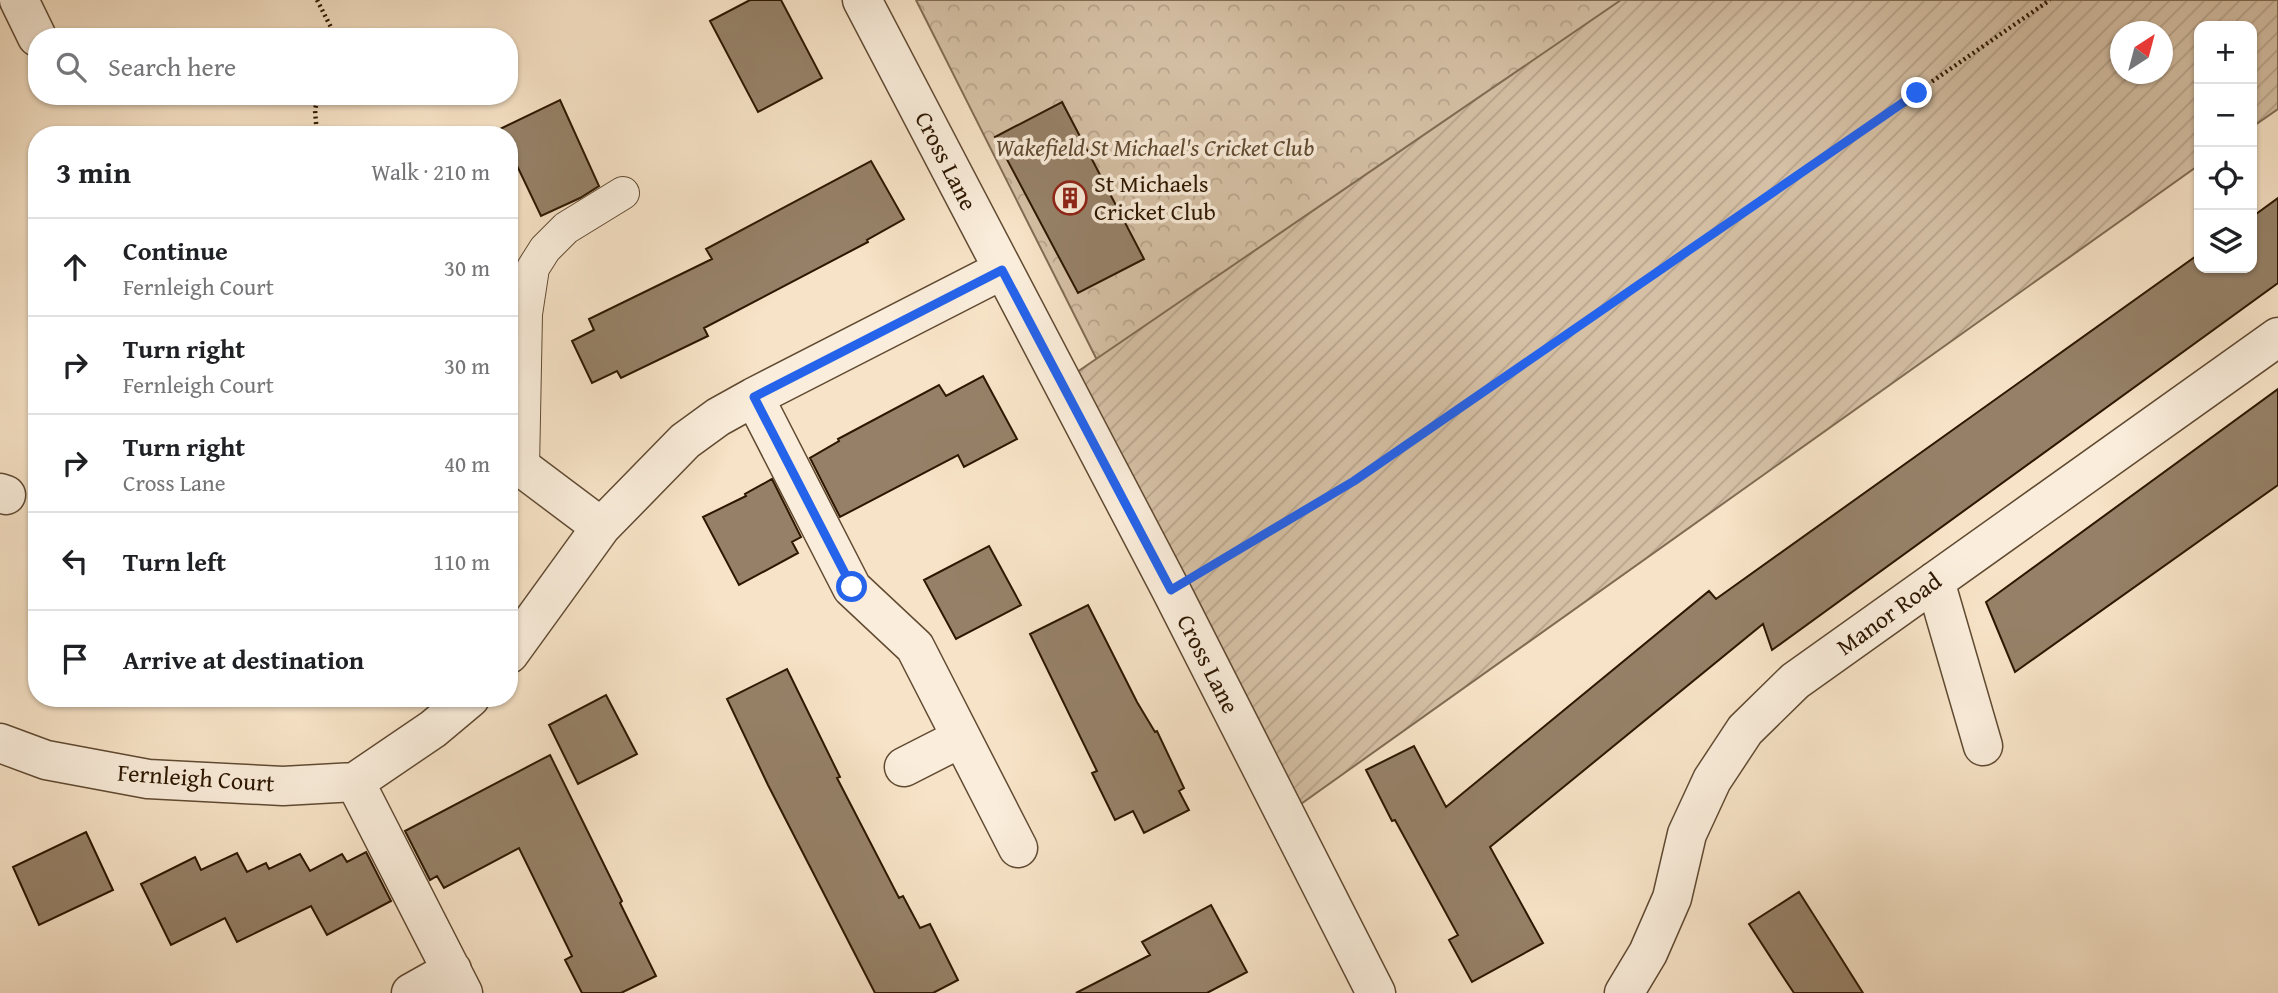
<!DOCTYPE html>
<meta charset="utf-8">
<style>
body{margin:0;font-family:"Gentium Book Plus",serif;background:#f6f6f6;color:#202124}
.controls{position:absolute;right:21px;top:21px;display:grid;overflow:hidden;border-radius:14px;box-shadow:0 2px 5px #0004}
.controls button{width:63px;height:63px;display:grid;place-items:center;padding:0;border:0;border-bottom:2px solid #e0e0e0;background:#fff;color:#202124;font:35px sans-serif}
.compass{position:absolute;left:2110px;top:21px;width:63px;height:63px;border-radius:50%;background:#fff;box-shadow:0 2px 5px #0004;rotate:36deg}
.stop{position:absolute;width:21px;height:21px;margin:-16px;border:5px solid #2563eb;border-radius:50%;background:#fff}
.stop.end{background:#2563eb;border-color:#fff;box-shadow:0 2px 7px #0008}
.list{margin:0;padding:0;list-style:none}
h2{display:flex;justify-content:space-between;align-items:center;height:91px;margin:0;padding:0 28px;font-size:30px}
h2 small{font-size:23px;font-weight:400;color:#757577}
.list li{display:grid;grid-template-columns:46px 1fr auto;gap:21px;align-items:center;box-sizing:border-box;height:98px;padding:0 28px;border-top:2px solid #e0e0e0}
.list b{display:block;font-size:26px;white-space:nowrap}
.list p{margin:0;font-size:23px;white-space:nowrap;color:#757577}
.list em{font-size:23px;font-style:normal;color:#757577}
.icon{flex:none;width:38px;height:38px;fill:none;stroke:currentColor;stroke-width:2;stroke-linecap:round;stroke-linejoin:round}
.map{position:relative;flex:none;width:2278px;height:993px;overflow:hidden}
.search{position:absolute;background:#fff;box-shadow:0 2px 5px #0004;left:28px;top:28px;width:490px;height:77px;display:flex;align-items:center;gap:18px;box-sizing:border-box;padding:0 24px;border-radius:28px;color:#757577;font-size:26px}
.panel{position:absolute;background:#fff;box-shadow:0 2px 5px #0004;left:28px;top:126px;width:490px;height:581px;border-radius:28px}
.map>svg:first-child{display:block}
</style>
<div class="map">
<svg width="2278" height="993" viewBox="0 0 2278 993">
<defs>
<pattern id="park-crowns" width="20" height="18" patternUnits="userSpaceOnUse" patternTransform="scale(1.75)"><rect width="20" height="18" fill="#d5c0a5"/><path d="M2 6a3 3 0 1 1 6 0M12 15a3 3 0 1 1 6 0" fill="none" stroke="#b7a48c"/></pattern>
<pattern id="garden-furrows" width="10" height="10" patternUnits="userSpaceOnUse" patternTransform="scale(1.75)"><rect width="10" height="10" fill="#d5c0a5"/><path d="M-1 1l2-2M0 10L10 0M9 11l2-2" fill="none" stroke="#b7a48c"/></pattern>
</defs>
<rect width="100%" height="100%" fill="#f7e3c7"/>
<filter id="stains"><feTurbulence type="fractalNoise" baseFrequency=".00286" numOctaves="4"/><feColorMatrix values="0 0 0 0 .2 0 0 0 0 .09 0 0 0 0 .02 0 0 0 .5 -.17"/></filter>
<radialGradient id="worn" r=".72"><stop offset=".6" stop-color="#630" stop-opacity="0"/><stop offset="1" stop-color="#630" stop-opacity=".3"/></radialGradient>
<path fill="url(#park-crowns)" stroke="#816c53" stroke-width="2" d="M916 0H1627L1100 366Z"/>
<path fill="url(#garden-furrows)" stroke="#816c53" stroke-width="2" fill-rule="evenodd" d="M1621 0H2278V109L2252 127V26H2199V165L1284 816 1061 383ZM2120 32H2162V74H2120Z"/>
<path fill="#968168" stroke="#2d1701" stroke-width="2" d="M750 0H781L822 78 758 112 710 21Z
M560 100 599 186 580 198 541 216 509 149V135H503L500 129Z
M1062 102 1144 259 1078 293 995 137Z
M871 161 904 219 867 240 868 242 704 328 708 336 621 378 617 371 592 383 572 341 594 330 589 319 712 259 706 249Z
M2278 198V283L1772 650 1763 624 1490 847 1543 943 1472 982 1449 940 1458 935 1395 820 1392 821 1366 770 1414 746 1446 807 1709 591 1716 599 2199 254V268H2252V217Z
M983 376 1017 439 964 467 958 455 840 517 810 458 839 441 838 439 939 385 946 396Z
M2278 389V485L2015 672 1986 602Z
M772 479 801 537 792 542 798 553 739 585 703 517 746 496 745 494Z
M989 546 1021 605 956 639 924 580Z
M1088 605 1137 702 1155 732 1157 731 1184 788 1179 791 1189 810 1144 833 1133 811 1115 820 1092 773 1097 771 1030 634Z
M787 669 840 777 837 778 899 898 903 896 920 928 930 924 958 980 933 993H875L768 785 727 699Z
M606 695 637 754 578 784 549 725Z
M550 755 622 901 620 903 656 976 621 993H582L565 960 572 956 519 848 444 888 437 876 430 880 405 831Z
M86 832 113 890 39 925 13 867Z
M366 852 391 901 327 935 311 906 237 942 225 918 171 945 141 884 195 857 201 870 237 853 247 872 266 863 269 869 300 854 310 871 342 854 347 862Z
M1799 892 1834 947 1863 993H1794L1784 978 1749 924Z
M1211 905 1247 972 1207 993H1076L1150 955 1142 942Z"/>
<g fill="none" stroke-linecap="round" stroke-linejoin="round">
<defs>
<path id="service" d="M523 468 526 314 533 268 545 249 566 228 623 193"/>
<path id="minor" d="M19 0 37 37
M862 0 1171 590 1376 993
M754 397 852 588 915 647 1018 848
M509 458 601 527
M0 493 6 495
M1935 581 1983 746
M509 654 601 527 685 441 718 417 754 397 1002 270
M0 743 46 760 148 779 283 786 355 782 433 729 470 698
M904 767 961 738
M355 782 463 993
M411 993 452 970
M1624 993 1648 953 1672 898 1687 834 1712 780 1745 730 1795 681 2278 337"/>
</defs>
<use href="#service" stroke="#604a32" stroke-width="34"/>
<use href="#minor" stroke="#604a32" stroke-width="41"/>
<path stroke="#2d1701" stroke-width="4.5" stroke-dasharray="2 3.5" stroke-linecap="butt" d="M317 0 336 37
M317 135 315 110 318 96
M1211 566 1354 481 2050 0"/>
<use href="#service" stroke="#faeddb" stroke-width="32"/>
<use href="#minor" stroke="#faeddb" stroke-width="38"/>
</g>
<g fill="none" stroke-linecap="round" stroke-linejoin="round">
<path stroke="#2563eb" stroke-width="9" d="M852 587 754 397 1002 270 1171 590 1354 481 1917 93"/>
</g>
<defs>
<symbol id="building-ring" viewBox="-11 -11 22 22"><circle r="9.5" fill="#faeddb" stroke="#8f2418" stroke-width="1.5"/><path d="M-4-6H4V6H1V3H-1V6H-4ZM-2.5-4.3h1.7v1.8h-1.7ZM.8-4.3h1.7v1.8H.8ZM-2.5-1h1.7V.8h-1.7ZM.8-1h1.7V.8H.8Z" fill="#8f2418"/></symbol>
</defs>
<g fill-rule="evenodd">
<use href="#building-ring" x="1051" y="179" width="38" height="38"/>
</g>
<g text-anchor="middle" stroke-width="7" stroke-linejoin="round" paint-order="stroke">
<g font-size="24" font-style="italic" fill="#5f4a32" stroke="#faeddb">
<text x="1155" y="156">Wakefield St Michael's Cricket Club</text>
</g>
<g font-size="24" fill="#2d1701" stroke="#faeddb">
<text transform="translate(946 161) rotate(63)" y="8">Cross Lane</text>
<text transform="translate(1889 614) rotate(-36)" y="8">Manor Road</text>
<text transform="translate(1208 664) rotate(63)" y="8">Cross Lane</text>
<text transform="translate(196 778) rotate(4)" y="8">Fernleigh Court</text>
</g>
<g font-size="24" fill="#2d1701" stroke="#faeddb" text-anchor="start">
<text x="1094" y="192">St Michaels<tspan x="1094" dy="28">Cricket Club</tspan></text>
</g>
</g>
<rect width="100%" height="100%" filter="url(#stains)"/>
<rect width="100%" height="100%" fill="url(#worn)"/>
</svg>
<div class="controls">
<button>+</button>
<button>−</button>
<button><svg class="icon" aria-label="locate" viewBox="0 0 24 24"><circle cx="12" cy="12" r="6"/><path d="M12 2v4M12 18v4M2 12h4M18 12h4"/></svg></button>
<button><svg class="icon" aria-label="layers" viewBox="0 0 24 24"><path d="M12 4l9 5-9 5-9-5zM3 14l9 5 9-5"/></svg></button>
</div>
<svg class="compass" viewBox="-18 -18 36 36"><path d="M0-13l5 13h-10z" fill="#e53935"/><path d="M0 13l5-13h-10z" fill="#757577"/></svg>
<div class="stop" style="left:852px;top:587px"></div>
<div class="stop end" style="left:1917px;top:93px"></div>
<div class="search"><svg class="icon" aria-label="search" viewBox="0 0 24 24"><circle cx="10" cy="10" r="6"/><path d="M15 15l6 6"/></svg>Search here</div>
<section class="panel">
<h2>3 min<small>Walk · 210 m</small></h2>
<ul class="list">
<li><svg class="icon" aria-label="ahead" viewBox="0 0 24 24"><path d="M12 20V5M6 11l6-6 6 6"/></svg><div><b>Continue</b><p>Fernleigh Court</p></div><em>30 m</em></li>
<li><svg class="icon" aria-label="right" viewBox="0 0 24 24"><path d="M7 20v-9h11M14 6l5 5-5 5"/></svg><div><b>Turn right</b><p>Fernleigh Court</p></div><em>30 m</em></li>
<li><svg class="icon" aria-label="right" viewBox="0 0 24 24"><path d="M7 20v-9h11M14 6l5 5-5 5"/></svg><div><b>Turn right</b><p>Cross Lane</p></div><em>40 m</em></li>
<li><svg class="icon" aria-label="left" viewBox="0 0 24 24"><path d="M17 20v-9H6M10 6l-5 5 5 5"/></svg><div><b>Turn left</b></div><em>110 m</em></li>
<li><svg class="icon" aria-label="arrive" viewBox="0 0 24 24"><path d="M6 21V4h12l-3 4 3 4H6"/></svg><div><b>Arrive at destination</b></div></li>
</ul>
</section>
</div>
